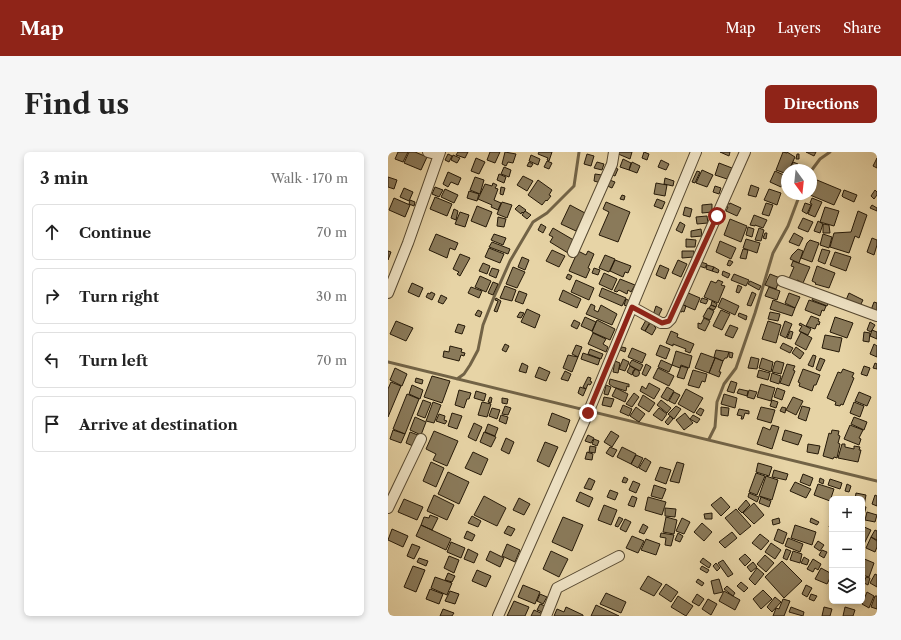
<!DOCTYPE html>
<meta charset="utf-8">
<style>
body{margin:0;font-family:"Libre Caslon Text",serif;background:#f6f6f6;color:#222}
.controls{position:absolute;right:12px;bottom:12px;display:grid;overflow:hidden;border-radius:6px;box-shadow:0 2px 6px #0003}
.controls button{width:36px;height:36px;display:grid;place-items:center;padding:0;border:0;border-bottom:1px solid #e0e0e0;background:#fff;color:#222;font:20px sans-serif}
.compass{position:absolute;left:393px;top:12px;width:36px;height:36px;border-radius:50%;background:#fff;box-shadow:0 2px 6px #0003;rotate:165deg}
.stop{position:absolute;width:12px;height:12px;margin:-9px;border:3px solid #8f2418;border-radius:50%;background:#fff}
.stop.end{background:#8f2418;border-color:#fff;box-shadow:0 1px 4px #0008}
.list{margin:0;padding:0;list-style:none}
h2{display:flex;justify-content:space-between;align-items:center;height:52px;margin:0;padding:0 16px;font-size:17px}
h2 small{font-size:13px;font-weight:400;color:#767676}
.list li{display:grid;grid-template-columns:26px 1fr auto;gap:12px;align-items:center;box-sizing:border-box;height:56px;margin:0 8px 8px;padding:0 8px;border:1px solid #e0e0e0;border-radius:6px}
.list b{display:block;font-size:15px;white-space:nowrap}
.list em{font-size:13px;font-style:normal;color:#767676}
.icon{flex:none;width:22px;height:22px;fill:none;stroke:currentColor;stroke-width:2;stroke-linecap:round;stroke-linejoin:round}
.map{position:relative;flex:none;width:489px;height:464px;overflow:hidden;border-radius:6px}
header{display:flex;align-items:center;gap:24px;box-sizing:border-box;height:56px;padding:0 20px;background:#8f2418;color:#fff}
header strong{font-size:19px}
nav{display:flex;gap:22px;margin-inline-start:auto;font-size:14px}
.intro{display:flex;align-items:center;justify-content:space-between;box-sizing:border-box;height:96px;padding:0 24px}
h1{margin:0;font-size:28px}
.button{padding:10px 18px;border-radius:6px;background:#8f2418;color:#fff;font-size:14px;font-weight:700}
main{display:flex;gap:24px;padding:0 24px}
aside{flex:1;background:#fff;border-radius:6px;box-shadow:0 2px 6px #0003}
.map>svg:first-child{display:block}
</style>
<header>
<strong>Map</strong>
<nav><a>Map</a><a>Layers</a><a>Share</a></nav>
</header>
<div class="intro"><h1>Find us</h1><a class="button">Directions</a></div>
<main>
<aside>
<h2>3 min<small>Walk · 170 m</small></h2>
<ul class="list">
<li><svg class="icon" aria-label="ahead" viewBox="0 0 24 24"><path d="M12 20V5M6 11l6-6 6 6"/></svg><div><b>Continue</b></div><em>70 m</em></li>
<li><svg class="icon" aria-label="right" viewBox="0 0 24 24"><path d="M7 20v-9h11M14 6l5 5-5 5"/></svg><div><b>Turn right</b></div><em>30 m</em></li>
<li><svg class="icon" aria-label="left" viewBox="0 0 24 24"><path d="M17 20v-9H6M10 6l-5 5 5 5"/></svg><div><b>Turn left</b></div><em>70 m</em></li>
<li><svg class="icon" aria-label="arrive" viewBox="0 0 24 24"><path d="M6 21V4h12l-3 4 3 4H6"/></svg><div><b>Arrive at destination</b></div></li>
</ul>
</aside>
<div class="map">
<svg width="489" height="464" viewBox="0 0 489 464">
<rect width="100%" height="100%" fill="#e7d4a6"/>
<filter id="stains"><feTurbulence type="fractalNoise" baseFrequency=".005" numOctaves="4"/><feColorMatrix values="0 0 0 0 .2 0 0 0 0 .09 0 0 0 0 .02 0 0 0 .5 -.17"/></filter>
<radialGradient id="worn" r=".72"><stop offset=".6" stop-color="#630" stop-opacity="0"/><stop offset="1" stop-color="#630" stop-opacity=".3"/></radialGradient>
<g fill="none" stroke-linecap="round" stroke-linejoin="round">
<path stroke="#726346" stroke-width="3" d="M423 19 432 7 442 0
M0 210 489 329
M69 227 76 222 82 213 90 198 95 173 106 145 122 109 145 70 159 61 186 34 191 0
M321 287 327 275 329 250 336 232 348 216 367 161 385 101 400 74 412 42"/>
</g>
<path fill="#8a7a5a" stroke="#251908" d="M10 0H20L15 10 7 7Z
M21 0H27L39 5 33 18 16 11Z
M70 0H80L77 6 68 3Z
M102 0H112L107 11 99 8Z
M117 0 128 2 125 11 120 10 118 14 114 12Z
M151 0H164L161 9 159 8 160 6 150 2Z
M229 0H244L242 7 228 1Z
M256 0 261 2 259 8 254 6Z
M332 0H342L341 4Z
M395 0 399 1V0L407 5 401 18H399V22L388 18Z
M418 0H428L426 4Z
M60 2 64 4 61 10 57 8Z
M199 2 206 4 203 14 196 12Z
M409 2H411V7H408Z
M65 3 72 6 69 11 63 8Z
M143 3 152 7 150 13 141 9Z
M88 6 97 10 91 22 83 19Z
M489 6V16L485 14Z
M235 7 243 11 241 18 232 15Z
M273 8 281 12 278 18 270 15Z
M159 9 164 11 161 17 156 15Z
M141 10 145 12 143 15 139 14Z
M209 10 216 12 214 18 206 16Z
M244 10 252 14 249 21 241 18Z
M405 10 410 12 409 17 408 18H401Z
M331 11 344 16 339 27 327 23Z
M116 15 123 18 121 25 113 22Z
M224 15 230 17 227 24 222 22Z
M314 18 325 23 319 35 308 31Z
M309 19 312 20 307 31 304 30Z
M387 19 398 24 393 35 382 30Z
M60 20 73 26 70 33 63 30 60 35 55 32Z
M111 22 118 25 116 31 109 28Z
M207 22 214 23 213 31 206 29Z
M135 24 145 29 139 39 129 33Z
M0 25 9 28 6 37 0 35Z
M87 25 96 28 92 42 82 38Z
M277 26 286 29 285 34 276 32Z
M219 27 227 30 224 36 217 33Z
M150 28 164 38 161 43 163 44 159 49 158 48 154 53 140 43Z
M429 28 453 38 446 53 422 43Z
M105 31 109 33 107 36 110 37 106 48 113 51 110 58 103 55 104 53 90 47 97 32 104 34Z
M268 31 279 33 277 44 266 42Z
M363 33 371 36 368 45 360 43Z
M327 34 333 36 331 42 325 40Z
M47 35 55 38 51 45 44 42Z
M113 35 117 36 115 43 112 42Z
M16 36 25 40 21 49 12 45Z
M57 37 70 43 66 51 53 45Z
M381 37 393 41 389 53 376 48Z
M456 38 469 43 466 50 455 45 454 44Z
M487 38 489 40V43L486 47 483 44Z
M81 39 91 42 89 49 79 46Z
M234 43 237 44 236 48 232 47Z
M47 45 64 52 59 64 42 57Z
M6 46 22 53 17 65 1 58Z
M424 46 434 50 427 65 420 62 424 52 422 51Z
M269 47 277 50 274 57 266 54Z
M22 48 27 50 26 54 21 52Z
M114 50 124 53 119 66 109 62Z
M218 50 242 60 230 90 211 83 221 60 215 57Z
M338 51 342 52V51L353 56 349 64 338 59 340 55 337 53Z
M378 51 385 53 381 64 374 62Z
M417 51 423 53 419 62 414 59Z
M324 52V60L314 61V53Z
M131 53 138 58 135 61 134 60 133 62 127 57Z
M182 53 197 61 188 79 173 72Z
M484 53 489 56V59L482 56Z
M89 54 104 60 98 75 83 69Z
M297 55 304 57 302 65 295 63Z
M437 55 451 59 446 74 432 70Z
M66 57 70 59 68 68 63 66Z
M137 59 143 63 139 67 134 63Z
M470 59 479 63 471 86 467 84 461 101 442 95 446 81 463 80Z
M72 60 81 63 77 75 67 72Z
M366 63 379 68 375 76 367 73V74L362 73Z
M319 64 320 71 309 72 308 65Z
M110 65 118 67 116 75 109 74Z
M415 66 425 70 420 80 410 76Z
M342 67 359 74 353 90 336 83Z
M430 69 435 72 432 81 426 79Z
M292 70 297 73 294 81 288 78Z
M153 72 158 75 155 81 150 78Z
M435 72 441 73 442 81H435Z
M360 75 366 77 364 85 358 83Z
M165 76 189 90 184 94 180 101 162 90 165 85 161 83Z
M371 76 376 78 373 89 367 88Z
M313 77 314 84 303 85V79Z
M377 81H379L378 87 375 86Z
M406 81 415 86 411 94 401 90Z
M48 82 70 91 67 98 62 96 59 106 41 98Z
M106 82 118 86 115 93 103 88Z
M435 82 444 85 441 96 432 93Z
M484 86 489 88V93L486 103 479 100Z
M298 87 308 88 307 95H298Z
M358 87 372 91 369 101 355 96Z
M422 88 431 91 424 110 413 106 419 91Z
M332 89 348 96 343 107 328 100Z
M104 90 122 97 120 102 101 95Z
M101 96 116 102 112 111 97 105Z
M355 97 360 98 358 107 352 106Z
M410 97 415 99 411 111 402 107 404 103Z
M434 97 442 99 437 112 430 109Z
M164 98 177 104 171 115 158 109Z
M0 99 3 100 0 108Z
M190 99 198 103 200 99 206 102 200 116 202 117 198 126 181 119Z
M294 99H306V105L294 106Z
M447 100 463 105 458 119 442 113Z
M72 102 82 106 72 124 69 122 71 120 65 117Z
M217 103 227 107 221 120 211 116Z
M134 105 141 108 137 118 130 115Z
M227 108 243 114 240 121 237 120 235 125 222 119Z
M290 108 299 112 293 125 284 121Z
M341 108 345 110 342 114 339 113Z
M405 109 422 115 415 131 409 128 408 131 400 129 406 115 403 114Z
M313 110 319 112 317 116 311 114Z
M95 111 102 114 99 122 91 119Z
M272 113 281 117 277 127 268 123Z
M319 113 326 115 324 119 318 117Z
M429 114 447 121 441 136 427 132 428 131 424 129Z
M125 115 137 120 129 136 118 132Z
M326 115 331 118 330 121 324 119Z
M104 116 111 118 108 126 101 123Z
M206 116 212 118 210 123 204 121Z
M335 119 342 122 340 126 334 123Z
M216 121 229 127 224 138 211 132Z
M180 122 184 124 182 128 178 126Z
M346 122 361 128 358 134 343 128Z
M382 122 392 126 388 137 377 133Z
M92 124 103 129 98 140 87 135Z
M232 127 247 133 243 140 240 138 239 142 231 138 229 140 226 139Z
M188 128 206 136 201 148 183 140Z
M330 128 335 130 333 133 337 134 330 151 316 145 323 129 328 131Z
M362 129 373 134 371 138 360 132Z
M105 130 110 132 105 143 100 141Z
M24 131 35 136 31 145 20 140Z
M350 133 354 135 351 141 348 140Z
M117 134 128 138 124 149 112 146Z
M83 135 94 139 91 146 80 141Z
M381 135 392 139 389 148 377 144Z
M214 136 238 146 234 154 211 144Z
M175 138 193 147 189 156 171 148Z
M131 139 139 142 135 152 127 149Z
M43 140 47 142 44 148 38 145 40 141 42 142Z
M298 140 312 146 307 158 293 152Z
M364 140 368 142 363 154 359 153Z
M401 141 412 145 407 156 397 151Z
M461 141 475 148 472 154 458 148Z
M53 143 59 146 55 152 50 150Z
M426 143 441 149 439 154 424 148Z
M108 146 113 149 109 160 106 159 110 149 107 148Z
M314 146 320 148 318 152 312 150Z
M334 146 351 154 347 163 330 155Z
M238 147 242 149 239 154 236 153Z
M385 148 407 156 404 164 382 157Z
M421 148 438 154 436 159 434 158 432 164 417 158Z
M324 149 329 152 328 155 323 153Z
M486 150 489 151V160L483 158Z
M203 152 207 154 206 158 210 160 213 153 229 162 224 173 198 162Z
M293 152 298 154 296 160 294 159V160L290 159Z
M323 153 328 155 326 158 321 156Z
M268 154 274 157 270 165 265 163Z
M320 156 326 159 322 168 315 165Z
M139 157 152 163 147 176 133 170Z
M90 158 94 160 92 165 87 163Z
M333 158 342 162 334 178 325 174Z
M132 160 136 161 133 166 129 165Z
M382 160 392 162 390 169 380 167Z
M351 161 359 164 358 168 350 164Z
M423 164 431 167 430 169 432 170 431 173 429 172 427 177 418 174Z
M197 165 208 170 204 179 193 174Z
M447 165 465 171 459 186 442 180Z
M316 166 322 169 317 179 310 176V171L313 172Z
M186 168 192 171 189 177 183 174Z
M209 168 227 177 222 188 204 180Z
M258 168 262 170 257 179 253 177Z
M8 169 25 176 18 189 2 182Z
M380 169 393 173 388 191 374 187Z
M397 169 404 172 398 186 392 183Z
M263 170 267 173 266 174 268 176 264 183 257 179Z
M482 170 487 173 483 180 479 178Z
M412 171 423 177 420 183 411 179 414 174 411 173Z
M70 172 77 174 74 182 67 180Z
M342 173 350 176 345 186 337 183Z
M484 178 489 180V187L482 184Z
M283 179 290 182 289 185 306 192 302 201 297 199 298 197 285 192V194L278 191Z
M402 179 405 180 403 187 399 186Z
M413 180 424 186 418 198 407 192Z
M476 180 482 181 481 190 475 189Z
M205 181 218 187 215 192 220 195 218 200 200 192Z
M437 183 454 186 451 200 434 196Z
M395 191 405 196 402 201 392 196Z
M117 192 121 194 118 200 114 198Z
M486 192 489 194V205L482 202Z
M188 193 194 195 190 205 184 202Z
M272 193 282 197 278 207 268 203Z
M62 194 74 197 73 200 77 201 76 204 73 203 71 209 55 205 56 199 61 200Z
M234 195 238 196 237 200 232 198Z
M408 195 416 201 412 207 404 201Z
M244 196 258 202 254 211 240 205Z
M202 197 215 202 213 207 200 202Z
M328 198 341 200 339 206H337L335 209 326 205Z
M288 199 304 204 301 216 293 213 292 216 284 213Z
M341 200 345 201 344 206 341 205Z
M195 201 212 207 210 213 193 207Z
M313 201 327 206 321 221 307 216Z
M180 203 190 205 184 220 175 216Z
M425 203 428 204 425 215 420 213Z
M363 205 371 207 369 217 360 216Z
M327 206 335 209 331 220H333L331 225 321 221Z
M374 206 385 210 383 220 371 216Z
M432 206 437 208 432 219 428 217Z
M235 207 241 210 237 219 231 217Z
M244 208 255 213 252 219 241 213Z
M273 208 284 213 281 220 270 215Z
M227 209 232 211 230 221 225 220Z
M389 209 396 211 393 222 384 220 387 210Z
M134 211 140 214 138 221 131 219Z
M487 211 489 212V217L485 216Z
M258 212 263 215 258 224 254 222Z
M399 212 407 214 405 218 407 219 401 234 392 231Z
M242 214 247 217 244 223 239 220Z
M293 214 300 216 296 227 289 225Z
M476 214 482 216 479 224 473 222Z
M151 215 162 220 158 229 147 225Z
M7 216 19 222 14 234 2 228Z
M270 216 286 224 281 234 265 226Z
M415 217 432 223 428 233H426L424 239 411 234 412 231 410 230Z
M455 217 466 221 464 225 466 226 455 253 453 252 452 254 447 253 448 250 439 246 450 220 453 221Z
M244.5 221a3.5 3.5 0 1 1 7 0a3.5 3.5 0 1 1-7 0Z
M305 218 319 222 317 230 314 229 311 236 300 233Z
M371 218 382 221 380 228 369 225Z
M177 219 183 222 180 229 173 227Z
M384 221 393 224 391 232 382 229Z
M44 224 62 229 54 251 36 245Z
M200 225 203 226 202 229 204 230 202 233 200 232 198 237 195 235Z
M28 226 35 228 34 232 27 230Z
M222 227 240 232H241V235L239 234 238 239 225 235 221 232Z
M343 229 349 231 346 241 339 239Z
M3 230 13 234 0 265V237Z
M261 231 272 237 266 247 252 239 254 234 258 237Z
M373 232 387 236 383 249 369 245Z
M24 233 35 238 32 247 21 242Z
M218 233 223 235 220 243 216 242Z
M192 235 198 237 195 244 190 241Z
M279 235 286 239 280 249 273 245Z
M228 236 240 242 237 250 224 244Z
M389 236 397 239 394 248 386 245Z
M298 237 315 246 306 261 290 252Z
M351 237 360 239 359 244 349 241Z
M71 238 83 241 81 247H79L76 256 67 253Z
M361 238 369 240 366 247 359 245Z
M88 239 98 242 96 249 86 246Z
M286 240 292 243 287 252 281 249Z
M471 240 483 245 479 254 467 249Z
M246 241 251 245 244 255 238 252Z
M19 242 31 247 17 282 5 277Z
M336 242 349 246 347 256 333 252Z
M255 243 267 251 261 260 250 253Z
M102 245 104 246 103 251 100 250Z
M216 245 226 247 223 255 214 253Z
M405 245 415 249 408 263 398 258Z
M114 246 120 247 119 252 114 251Z
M35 248 43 251 37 266 29 263Z
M273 248 283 256 279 261 269 253Z
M384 248 390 250 388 256 382 254Z
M45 250 53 253 46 271 38 269Z
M94 250 103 252 99 265 90 263Z
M466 250 476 254 472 265 462 261Z
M235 253 244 257 241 264 232 260Z
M117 254 123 256 120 263 114 262Z
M288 254 293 257 286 267 280 262Z
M414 254 422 256 418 269 410 266Z
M248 255 257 262 251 270 242 264Z
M333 255 341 256 340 264 333 263Z
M373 255 387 258 383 271 369 267Z
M394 255 398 256 397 261 392 259Z
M104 256 112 258 109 267 101 264Z
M271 256 279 262 274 269 265 263Z
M312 256 316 258 313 264 308 261Z
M351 257 361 259V262L357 261 355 267H353L354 264 349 263Z
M64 261 74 264 69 277 60 274Z
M164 261 182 268 178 280 160 273Z
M297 261 305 271 296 278 288 268Z
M51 262 57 264 56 268 59 269 57 272 48 269Z
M113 263 120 265 118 272 111 269Z
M305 263 312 267 309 271 302 267Z
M282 264 285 267 280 273 277 270Z
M27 265 38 270 33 283 22 278Z
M466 265 479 270 476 278 463 272Z
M86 271 94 275 88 289 80 285Z
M100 272 110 276 107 284 97 280Z
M384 273 391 275 384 297 369 292 375 275 382 278Z
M462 273 475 278 471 286 473 287 471 293 456 287Z
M5 278 17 282 13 291 2 287Z
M397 278 414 283 410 293 394 288Z
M444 278 451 279 450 283 452 284 450 291 452 292 449 306 446 305 445 307 435 304 441 281 443 282Z
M46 279 70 289 59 314 45 308 48 302 38 297Z
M223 279 231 284 224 295 216 290Z
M22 280 30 283 25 294 18 291Z
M96 280 108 285 103 295 92 290Z
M200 283 206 286 203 291 197 289Z
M118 286 126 290 121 302 113 298Z
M206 287 211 289 209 294 204 292Z
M157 290 170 295 161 315 149 309Z
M420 292 432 294 430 302 419 300Z
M454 292H457V295L466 297V294L472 295 471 298H473L470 310 450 306Z
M202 294 208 295 207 301 201 300Z
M222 295 229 298 225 305 218 301Z
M234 295 248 302 243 312 229 305Z
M85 300 100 307 93 323 77 316Z
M199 300 205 302 204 308 197 307Z
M248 303 255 306 250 316 243 312Z
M257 306 263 310 258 320 251 316Z
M43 310 56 316 48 335 35 329Z
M289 310 296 312 291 331 282 329Z
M370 311 384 315 381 324 368 320Z
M272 315 283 318 278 332 267 328Z
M386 318 400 322 398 328 384 325Z
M60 320 81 330 71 352 50 342Z
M368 321 377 324 369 343 361 340Z
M415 322 425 326 422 334 412 330Z
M378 324 390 328 384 348 371 344Z
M236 325 240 327 238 331 234 330Z
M201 326 207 329 203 338 196 336Z
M432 326 436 328 435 332 431 330Z
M442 327 454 331 452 337 440 333Z
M245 329 252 332 248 341 241 338Z
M407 330 423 337 418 346 402 339Z
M430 332 446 337 442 349 426 343Z
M459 332 463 334 461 340 457 339Z
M266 333 278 337 274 347 263 344Z
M222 338 230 341 227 348 219 345Z
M192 340 205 346 201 355 188 349Z
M361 341 371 345 369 350 360 345Z
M468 341 478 343 476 354 474 353V347H467Z
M46 343 66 353 59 368 39 359Z
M487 343 489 344V354L484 352Z
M96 344 118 356 109 374 86 363Z
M244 344 249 346 246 355 240 353Z
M260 345 278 350 274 363 257 358Z
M333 345 342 355 333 364 323 353Z
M373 345 383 349 381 355 371 351Z
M131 346 142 352 136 363 125 358Z
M16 347 35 355 29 368 10 360Z
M358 348 362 353 354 361 350 357Z
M366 351 376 363 366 372 355 361Z
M216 353 229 358 223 373 210 368Z
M474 354 478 355 475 367H474Z
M277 356 288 357 287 365 277 364Z
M348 357 363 374 352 383 337 366Z
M479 360 489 363 487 370 477 368Z
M324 361V367H317L316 362Z
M42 363 50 366 44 378 33 373 36 365 41 366Z
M84 364 93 369 90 375 80 371Z
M175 365 195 373 184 399 164 390Z
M231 365 235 367 230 375 227 374Z
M278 365 289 368 286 382 275 380Z
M294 366 302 370 296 382 288 379Z
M391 366 392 371 385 373 384 368Z
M423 366 431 370 429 373 422 370Z
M444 366V376L441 375Z
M237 367 243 370 238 380 232 377Z
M314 371 324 380 316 389 306 380Z
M255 372 260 375 256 382 251 380Z
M33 373 63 387 58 398 28 384Z
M407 373 428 380 424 393 403 386Z
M120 374 127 377 123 384 116 381Z
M474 374 483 378 474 396Z
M4 377 20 384 15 395 0 388Z
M390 377 399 381 395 392 386 388Z
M487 378 489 379V388L483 385Z
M79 379 87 383 84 389 76 386Z
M344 380 349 386 337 396 331 390Z
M273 381 286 383 283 394 277 393 278 386 272 385Z
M290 381 295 384 292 390 287 388Z
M372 382 381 389 373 398 364 391Z
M244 384 256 389 250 401 238 396Z
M483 385 489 389V395L487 400 478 396Z
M400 386 415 392 412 400 397 394Z
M258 387 272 392 268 403 253 398Z
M430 389 436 393 432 399 426 395Z
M63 390 77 396 73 406 59 400Z
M383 391 393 398 387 407 377 400Z
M24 392 32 395 26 407 19 404Z
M119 392 132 398 127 410 114 404Z
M80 397 90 402 86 411 76 407Z
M398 397 403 399 399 408 395 406Z
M434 398 439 400 436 406 431 403Z
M102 399 116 406 112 415 98 408Z
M163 399 180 407 171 425 155 417Z
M405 399 414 402 412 411 402 408Z
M357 402 363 408 357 414 351 407Z
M377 403 386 411 378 420 369 412Z
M61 404 71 408 66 421 56 416Z
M416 405 421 408 419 413 413 411Z
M31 406 40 409 38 414 29 410Z
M315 406 323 412 321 416 312 410Z
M474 406 486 411 481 425 474 423Z
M425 407 433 412 430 418 427 416 425 420 419 417Z
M335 408 345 422 340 425 330 411Z
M394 409 414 429 396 446 377 425Z
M365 410 369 415 363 420 359 415Z
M328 411 332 416 329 419 325 414Z
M25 414 37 418 28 440 16 435Z
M314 414 321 418 319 421 312 417Z
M369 416 376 422 367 433 361 427Z
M433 416 444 422 439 432 427 427Z
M89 418 103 424 98 435 84 429Z
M60 421 67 424 64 430 57 428Z
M487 422 489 423V435L482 431Z
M260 424 274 432 266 444 252 437Z
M47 425 64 431 59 443 43 436Z
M478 425 482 426 480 433 476 431Z
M310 427 316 431 314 434 308 430Z
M331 427 335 440 326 442 323 429Z
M353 430 360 436 356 440 349 434Z
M278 432 290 440 283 450 271 442Z
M135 433 152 440 147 452 130 445Z
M418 433 424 436 419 445 414 442Z
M339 434 347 441 345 444 336 437Z
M42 437 55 442 51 452 38 447Z
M375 438 384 447 373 457 365 447Z
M62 439 71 442 67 452 57 449Z
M336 439 352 448 347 458 331 449Z
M479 440 486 444 481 456 474 452Z
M218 441 238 450 233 461 212 452Z
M152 442 159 445 155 452 149 449Z
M309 442 316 447 311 454 304 450Z
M423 442 429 444 426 449 421 447Z
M290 444 305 454 298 464 283 455Z
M487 444H489V457L483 455Z
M387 445 393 450 384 460 379 455Z
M320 447 329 452 323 463 314 457Z
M395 447 402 449 396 464H385L388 456 391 457Z
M126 449 141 455 137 464H119Z
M152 452 160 455 157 461 149 458Z
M208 453 231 464H203Z
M178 455 195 463V464H166L169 457 176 460Z
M403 455 416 460 415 464 401 460Z
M436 455 444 457 442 464H434Z
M457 455 467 458 465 464H455Z
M55 457 66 461 64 464H52Z
M146 458 155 462 154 464H143Z"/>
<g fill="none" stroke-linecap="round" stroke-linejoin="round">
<defs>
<path id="minor" d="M40 0 51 3
M185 100 224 12 226 0
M394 129 489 164
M0 141 20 91 52 0
M244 155 273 171H279L283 167 357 0
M0 356 33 287
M110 464 200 261 308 0
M158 464 169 436 231 404"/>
</defs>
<use href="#minor" stroke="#564830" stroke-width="12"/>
<use href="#minor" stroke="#efe3c5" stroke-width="10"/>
</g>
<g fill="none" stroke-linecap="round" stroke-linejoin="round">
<path stroke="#8f2418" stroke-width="5" d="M200 261 244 155 274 171 281 169 329 64"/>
</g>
<rect width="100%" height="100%" filter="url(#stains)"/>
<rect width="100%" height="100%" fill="url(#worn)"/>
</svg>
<div class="controls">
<button>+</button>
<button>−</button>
<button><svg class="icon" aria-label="layers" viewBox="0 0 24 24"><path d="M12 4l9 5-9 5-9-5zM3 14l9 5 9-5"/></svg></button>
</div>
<svg class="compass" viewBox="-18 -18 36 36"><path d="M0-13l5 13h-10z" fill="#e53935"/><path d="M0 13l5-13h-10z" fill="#767676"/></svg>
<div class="stop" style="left:329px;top:64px"></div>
<div class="stop end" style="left:200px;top:261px"></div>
</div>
</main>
